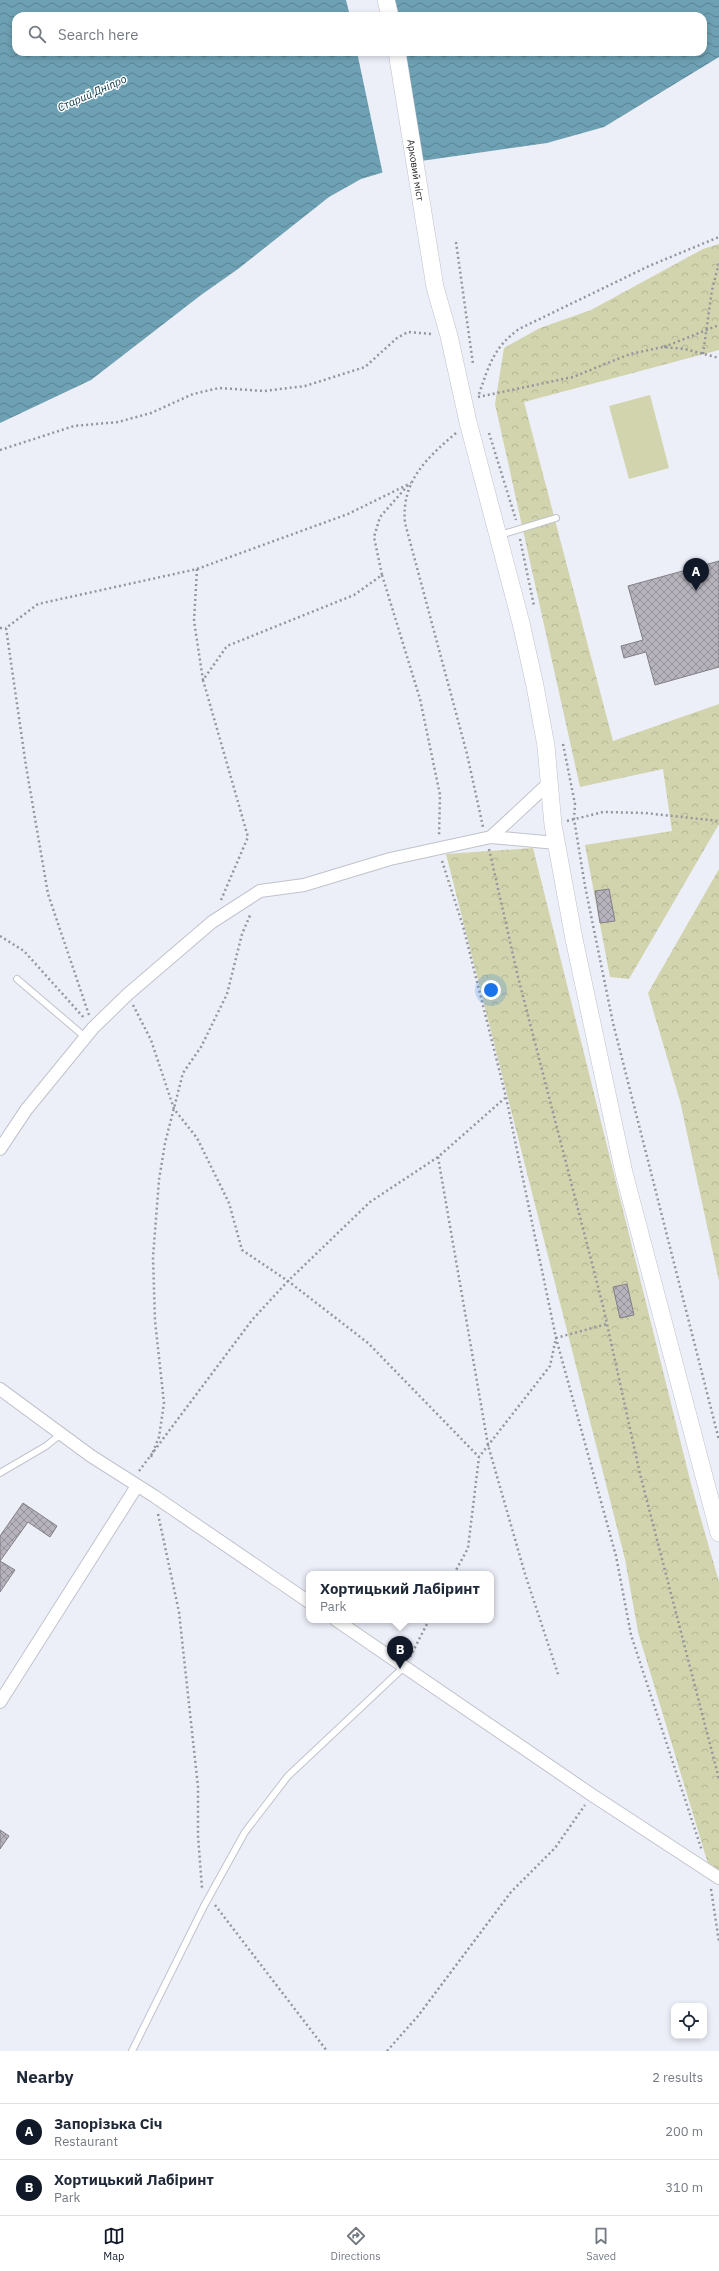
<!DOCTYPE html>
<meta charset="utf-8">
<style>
body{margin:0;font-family:"IBM Plex Sans",sans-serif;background:#f2f2f3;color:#1f2937}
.controls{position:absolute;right:12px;bottom:12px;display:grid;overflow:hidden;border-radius:8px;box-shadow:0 2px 6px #0003}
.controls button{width:36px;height:36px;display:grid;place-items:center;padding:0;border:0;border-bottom:1px solid #e0e1e3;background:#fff;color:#1f2937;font:20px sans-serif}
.you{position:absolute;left:491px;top:990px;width:14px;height:14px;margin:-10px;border:3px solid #fff;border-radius:50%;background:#1a73e8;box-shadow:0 0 0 6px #1a73e833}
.badge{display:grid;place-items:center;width:26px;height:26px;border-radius:50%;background:#111827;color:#fff;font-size:13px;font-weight:700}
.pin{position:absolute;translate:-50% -33px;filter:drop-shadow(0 1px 2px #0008)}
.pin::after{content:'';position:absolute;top:21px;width:14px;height:12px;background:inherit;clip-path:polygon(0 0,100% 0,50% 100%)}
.popup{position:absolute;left:306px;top:1571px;width:188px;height:52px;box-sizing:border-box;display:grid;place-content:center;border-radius:8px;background:#fff;filter:drop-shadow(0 1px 3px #0005);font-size:13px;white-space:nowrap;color:#747a83}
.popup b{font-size:15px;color:#1f2937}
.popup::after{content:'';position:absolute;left:50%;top:100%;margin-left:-8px;border:8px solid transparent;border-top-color:#fff}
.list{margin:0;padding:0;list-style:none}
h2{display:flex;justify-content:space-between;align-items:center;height:52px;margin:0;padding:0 16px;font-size:17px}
h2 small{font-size:13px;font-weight:400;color:#747a83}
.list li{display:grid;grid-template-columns:26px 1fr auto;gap:12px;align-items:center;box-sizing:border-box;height:56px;padding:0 16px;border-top:1px solid #e0e1e3}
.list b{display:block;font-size:15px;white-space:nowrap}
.list p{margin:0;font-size:13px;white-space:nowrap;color:#747a83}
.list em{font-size:13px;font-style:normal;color:#747a83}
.icon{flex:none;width:22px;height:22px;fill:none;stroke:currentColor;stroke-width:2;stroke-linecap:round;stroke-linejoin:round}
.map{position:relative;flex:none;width:719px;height:2051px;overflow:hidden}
.search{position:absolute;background:#fff;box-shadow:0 2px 6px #0003;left:12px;right:12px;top:12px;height:44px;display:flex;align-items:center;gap:10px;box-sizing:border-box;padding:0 14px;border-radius:12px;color:#747a83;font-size:15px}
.sheet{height:164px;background:#fff}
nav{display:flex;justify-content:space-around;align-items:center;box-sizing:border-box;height:56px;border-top:1px solid #e0e1e3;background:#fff;font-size:11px;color:#747a83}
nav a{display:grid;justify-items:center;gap:2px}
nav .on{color:#111827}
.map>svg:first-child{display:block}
</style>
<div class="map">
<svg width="719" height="2051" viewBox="0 0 719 2051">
<defs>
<pattern id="forest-crowns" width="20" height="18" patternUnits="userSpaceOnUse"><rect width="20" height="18" fill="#d2d4ad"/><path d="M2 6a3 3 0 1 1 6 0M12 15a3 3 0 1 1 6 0" fill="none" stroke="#b4b695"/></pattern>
<pattern id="water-waves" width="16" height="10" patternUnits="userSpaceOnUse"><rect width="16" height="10" fill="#6da1b3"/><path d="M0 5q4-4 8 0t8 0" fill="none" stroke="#598392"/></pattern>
<pattern id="building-cross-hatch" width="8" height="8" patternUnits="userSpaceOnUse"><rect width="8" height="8" fill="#b6b3bc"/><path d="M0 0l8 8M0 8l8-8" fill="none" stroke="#949199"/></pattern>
</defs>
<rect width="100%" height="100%" fill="#eceef8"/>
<path fill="url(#forest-crowns)" d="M719 244V350L524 402 613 741 719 704V824L629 979 610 977 585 845 672 831 663 769 580 787 495 404 504 348 540 328 591 310 703 249Z
M533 848 692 1488 719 1582V1873L709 1867 638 1632 625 1559 446 854Z
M719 869V1281L680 1101 648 993Z"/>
<path fill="#d2d4ad" d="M650 395 669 468 629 479 609 406Z"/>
<path fill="url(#water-waves)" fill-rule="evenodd" d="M0 0H719V57L604 127 547 143 421 161 361 179 329 197 238 269 201 295 91 380 0 423ZM16 16H703V52H16Z"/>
<path fill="#eceef8" d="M346 0H387L391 16H350Z
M357 52H398L422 163 383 175Z"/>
<path fill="url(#building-cross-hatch)" stroke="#827f87" d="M719 561V667L655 685 646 652 624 658 621 646 643 640 628 586Z
M609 889 615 921 600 923 595 891Z
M627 1284 634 1315 620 1318 613 1287Z
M23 1503 57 1526 50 1537 28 1522 0 1561 15 1570 0 1592V1536Z
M0 1830 9 1836 0 1849Z"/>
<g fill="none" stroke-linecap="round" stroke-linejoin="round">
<defs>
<path id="service" d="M500 535 556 518
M17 979 85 1037
M0 1473 46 1446 61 1434
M132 2051 204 1906 245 1832 288 1776 404 1667"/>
<path id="minor" d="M491 837 548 784
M0 1149 26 1110 93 1028 128 994 212 922 260 891 304 885 390 859 491 837 556 843
M0 1389 91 1456 154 1496 309 1602
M336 1620 592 1795 719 1878
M0 1702 137 1486"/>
<path id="secondary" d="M386 0 390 16
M397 52 435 287 449 336 468 422 521 623 535 686 546 746 553 825 574 939 624 1173 719 1533"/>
</defs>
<use href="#service" stroke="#c0c3cc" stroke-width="8"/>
<use href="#minor" stroke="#c0c3cc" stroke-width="14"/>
<use href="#secondary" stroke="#c0c3cc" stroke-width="18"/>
<path stroke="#95969d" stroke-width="2.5" stroke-dasharray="2 3" stroke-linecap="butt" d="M456 242 473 364
M664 347 719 325
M703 354 712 290 719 263
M479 394C489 365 494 347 519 329L649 266 719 237
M478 397 573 377 630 354 663 347 685 349 719 358
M456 433C427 458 401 481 405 523L467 754 483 827
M489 433 516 520
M0 450 74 426 118 422 151 413 193 394 219 388 264 391 305 386 365 367 397 338 408 332 432 334
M520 539 534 606
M197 569 194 621 203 680
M382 575 420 699 440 795 439 836
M0 628H6
M563 744 575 804 574 819 585 886 613 1023 719 1440
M567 821 603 812 645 813 719 821
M489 849 518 977 603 1306 640 1474 719 1779
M442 861 463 926 506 1097 556 1338 616 1556 631 1635 702 1851
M221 900 248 837 203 680 227 646 354 595 382 575 374 537 380 517 409 484
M0 936 24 951 85 1019
M133 1005 151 1040 174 1109 197 1138 229 1203 242 1250 288 1281 368 1343 479 1457
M89 1015 48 894 26 766 6 628 38 604 197 569 348 514 411 483
M438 1157 488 1445 525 1574 559 1677
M151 1457 159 1437 164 1403 155 1321 153 1257 159 1180 165 1143 183 1073 201 1047 227 994 242 934 251 913
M139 1471 252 1320 288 1281 370 1202 438 1157 505 1098
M158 1514 179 1612 198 1787V1836L202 1888
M454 1574 468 1548 479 1457 550 1366 556 1338 607 1324
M410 1657 429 1620
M711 1889 719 1942
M215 1905 327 2051
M387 2051 418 2016 511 1892 555 1848 585 1805"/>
<use href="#service" stroke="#fff" stroke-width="6"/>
<use href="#minor" stroke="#fff" stroke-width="12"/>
<use href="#secondary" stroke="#fff" stroke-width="17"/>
</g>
<g text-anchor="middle" stroke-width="3" stroke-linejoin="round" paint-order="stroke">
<g font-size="10" fill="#252629" stroke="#fff">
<text transform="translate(416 170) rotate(81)" y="4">Арковий міст</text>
</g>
<g font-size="11" font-style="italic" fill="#023442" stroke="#fff">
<text transform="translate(92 93) rotate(-24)" y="4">Старий Дніпро</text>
</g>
</g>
</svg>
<div class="controls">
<button><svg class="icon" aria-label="locate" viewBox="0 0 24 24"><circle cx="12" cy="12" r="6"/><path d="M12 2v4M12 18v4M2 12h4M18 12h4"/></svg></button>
</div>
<div class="you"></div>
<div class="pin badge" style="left:696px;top:591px">A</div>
<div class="pin badge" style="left:400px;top:1669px">B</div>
<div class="popup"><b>Хортицький Лабіринт</b>Park</div>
<div class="search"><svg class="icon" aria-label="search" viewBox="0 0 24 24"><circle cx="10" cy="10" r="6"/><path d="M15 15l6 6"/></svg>Search here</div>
</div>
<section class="sheet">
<h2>Nearby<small>2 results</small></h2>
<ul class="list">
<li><span class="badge">A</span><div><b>Запорізька Січ</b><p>Restaurant</p></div><em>200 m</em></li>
<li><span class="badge">B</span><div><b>Хортицький Лабіринт</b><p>Park</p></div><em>310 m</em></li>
</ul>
</section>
<nav>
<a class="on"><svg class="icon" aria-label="map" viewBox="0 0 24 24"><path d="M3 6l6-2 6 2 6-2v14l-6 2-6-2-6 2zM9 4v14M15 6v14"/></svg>Map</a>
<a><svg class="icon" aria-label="directions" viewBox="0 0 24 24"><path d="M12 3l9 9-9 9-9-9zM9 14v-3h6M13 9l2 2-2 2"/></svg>Directions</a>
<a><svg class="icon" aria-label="saved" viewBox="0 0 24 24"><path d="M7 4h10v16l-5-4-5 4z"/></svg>Saved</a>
</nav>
